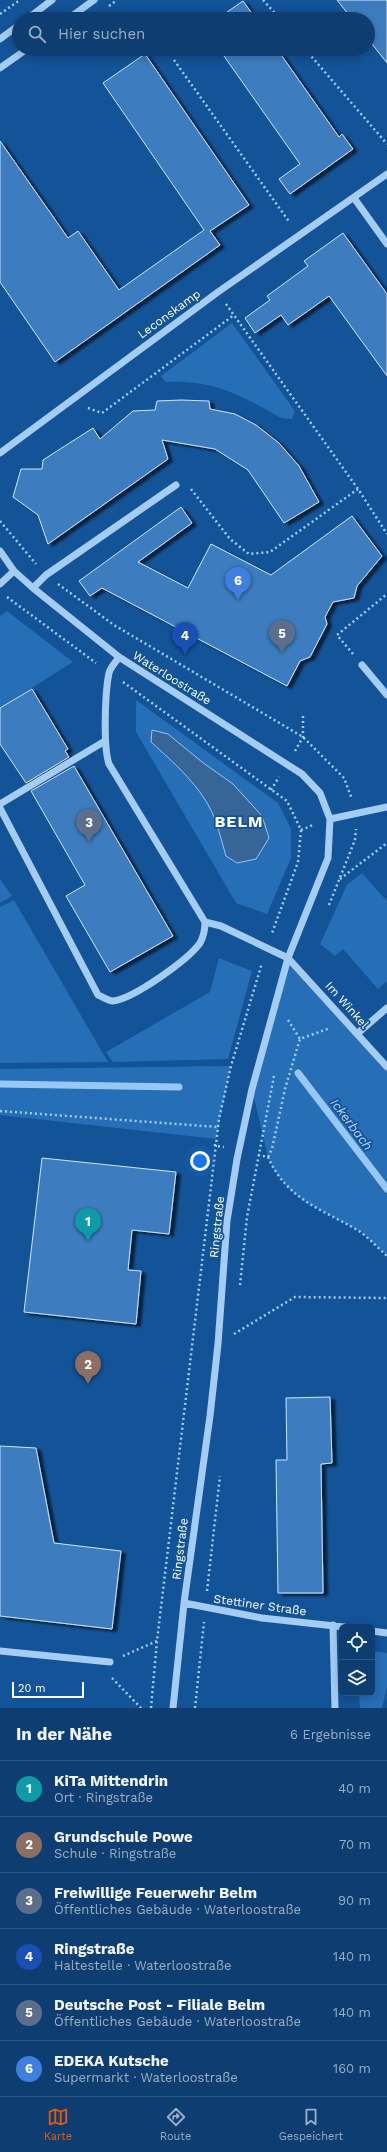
<!DOCTYPE html>
<html lang="de">
<meta charset="utf-8">
<style>
body{margin:0;font-family:"Work Sans",sans-serif;background:#174576;color:#f1f3f6}
.controls{position:absolute;right:12px;bottom:12px;display:grid;overflow:hidden;border-radius:6px;box-shadow:0 2px 10px #0003}
.controls button{width:36px;height:36px;display:grid;place-items:center;padding:0;border:0;border-bottom:1px solid #2e5784;background:#0e3e71;color:#f1f3f6;font:20px sans-serif}
.scale{position:absolute;left:12px;bottom:10px;width:72px;box-sizing:border-box;padding-left:4px;border:2px solid #fff;border-top:0;font-size:11px;line-height:14px;white-space:nowrap;color:#fff;-webkit-text-stroke:3px #135397;paint-order:stroke}
.you{position:absolute;left:200px;top:1161px;width:14px;height:14px;margin:-10px;border:3px solid #fff;border-radius:50%;background:#1a73e8;box-shadow:0 0 0 6px #1a73e833}
.badge{display:grid;place-items:center;width:26px;height:26px;border-radius:50%;background:#ea580c;color:#fff;font-size:13px;font-weight:700}
.pin{position:absolute;translate:-50% -33px;filter:drop-shadow(0 1px 2px #0008)}
.pin::after{content:'';position:absolute;top:21px;width:14px;height:12px;background:inherit;clip-path:polygon(0 0,100% 0,50% 100%)}
.list{margin:0;padding:0;list-style:none}
h2{display:flex;justify-content:space-between;align-items:center;height:52px;margin:0;padding:0 16px;font-size:17px}
h2 small{font-size:13px;font-weight:400;color:#9baec3}
.list li{display:grid;grid-template-columns:26px 1fr auto;gap:12px;align-items:center;box-sizing:border-box;height:56px;padding:0 16px;border-top:1px solid #2e5784}
.list b{display:block;font-size:15px;white-space:nowrap}
.list p{margin:0;font-size:13px;white-space:nowrap;color:#9baec3}
.list em{font-size:13px;font-style:normal;color:#9baec3}
.icon{flex:none;width:22px;height:22px;fill:none;stroke:currentColor;stroke-width:2;stroke-linecap:round;stroke-linejoin:round}
.map{position:relative;flex:none;width:387px;height:1708px;overflow:hidden}
.search{position:absolute;background:#0e3e71;box-shadow:0 2px 10px #0003;left:12px;right:12px;top:12px;height:44px;display:flex;align-items:center;gap:10px;box-sizing:border-box;padding:0 14px;border-radius:22px;color:#9baec3;font-size:15px}
.sheet{height:388px;background:#0e3e71}
nav{display:flex;justify-content:space-around;align-items:center;box-sizing:border-box;height:56px;border-top:1px solid #2e5784;background:#0e3e71;font-size:11px;color:#9baec3}
nav a{display:grid;justify-items:center;gap:2px}
nav .on{color:#ea580c}
.map>svg:first-child{display:block}
</style>
<div class="map">
<svg width="387" height="1708" viewBox="0 0 387 1708">
<defs>
<filter id="shadow"><feDropShadow dx="4.5" dy="2.5" stdDeviation="1" flood-color="#0009"/></filter>
</defs>
<rect width="100%" height="100%" fill="#135397"/>
<path fill="#266eb6" d="M232 323 295 411 292 419 281 418C240 395 215 380 166 382L161 376Z
M7 611 73 662 0 708V616Z
M136 700 278 803 291 829V858L267 914 236 903 136 732Z
M362 873 387 901V981L378 989 343 949 335 956 320 944 347 885Z
M0 879 12 896 0 903Z
M14 900 108 1062 0 1063V907Z
M219 958 252 971 228 1059 113 1062 106 1052 210 992Z
M288 958 387 1067V1256L361 1232 305 1202 289 1189 274 1170 268 1157 252 1089Z
M231 1066 216 1139 0 1115V1069Z
M372 1651 387 1653V1687L382 1708H360L359 1693H372Z"/>
<path fill="#376597" stroke="#97c7f6" d="M152 730 168 734 202 762 233 784 262 816 269 838 256 859 237 863 226 856C222 843 219 829 214 817 202 787 174 763 151 742Z"/>
<g fill="none" stroke-linecap="round" stroke-linejoin="round">
<path stroke="#97c7f6" stroke-width="7" d="M298 1073 387 1189
M0 1084 179 1087"/>
</g>
<path fill="#3c7dbf" stroke="#cce5fd" filter="url(#shadow)" d="M337 0H387V63L368 39V19H352Z
M243 1 256 19H217Z
M219 49H277L339 137 342 134 353 149 290 194 279 179 300 164Z
M145 54 249 205 210 231 220 245 55 362 0 282V141L68 238 78 231 119 290 204 230 103 83Z
M343 233 387 294V376L329 296 288 325 281 315 255 333 245 318 270 300 267 296 308 266 304 261Z
M181 400 209 401 210 409 235 414 256 425 279 443 299 466 319 502 284 523 248 470 215 449 162 440 168 459 48 544 38 515 13 497 21 469H42L43 460 93 428 100 439 133 411 155 410 157 401Z
M181 507 192 523 138 562 188 588 211 544 271 575 352 516 382 556 357 586 354 598 333 602 325 617 327 624 310 657 300 661 287 686 102 588 90 596 79 581Z
M32 689 68 749 65 751 69 757 26 783 0 744V708Z
M74 766 173 936 110 972 66 896 85 885 31 791Z
M42 1158 176 1172 169 1234 132 1230 128 1270 141 1271 136 1324 24 1312Z
M330 1397 332 1463 321 1464 323 1593H278L276 1460H287L286 1398Z
M0 1446 36 1448 54 1543 121 1551 112 1629 0 1616Z"/>
<g fill="none" stroke-linecap="round" stroke-linejoin="round">
<path stroke="#a5ccf3" stroke-width="2.5" stroke-dasharray="2 3" stroke-linecap="butt" d="M263 0 280 19
M109 6 117 0
M0 14 20 0
M305 49 387 144
M43 53 48 49
M174 60 290 223
M226 304 358 489 387 534
M88 408 102 413 234 315
M191 489 230 539 249 554 270 552 358 489
M0 521 36 564
M58 584 114 625 303 737 344 778 352 799
M7 597 96 663
M353 654 337 635 387 594
M123 682 287 801 301 830 298 862 272 933
M295 751 303 737V713
M271 790 279 777
M301 830 313 825
M340 879 387 843
M329 905 355 840 356 829
M288 1020 300 1039
M0 1111 218 1127
M215 1144V1146L224 1147
M258 1155 268 1157C287 1200 322 1209 359 1231 369 1238 378 1248 387 1256
M268 1157 272 1149 285 1089 300 1039 330 1028
M240 1285 247 1217 274 1076
M234 1334 295 1297 387 1298
M207 1591 220 1476
M123 1656 157 1641
M112 1678 141 1708
M151 1708 157 1641 219 1119 231 1066 262 963
M195 1708 204 1622"/>
<path stroke="#a5ccf3" stroke-width="7" d="M27 19 52 0
M68 19 94 0
M0 39 19 25
M0 68 27 49
M354 198 387 244
M0 453 218 292 387 174
M0 551 14 571 33 588 119 657 302 774 320 793 330 819 328 858 288 958 252 1089 237 1159 227 1221 218 1344 210 1416 184 1603 173 1708
M0 584 14 571
M33 588 46 575 176 485
M362 665 387 695
M0 804 105 741
M0 808 98 995C103 997 108 1001 113 1001 133 999 188 960 200 943 204 936 205 929 205 922L109 764C103 747 105 692 109 673 110 668 116 662 119 657
M330 819 387 807
M205 922 221 926 288 958 387 1067
M358 1033 387 1008
M184 1603 262 1618 344 1627
M333 1625 335 1708
M372 1631 387 1633
M0 1651 110 1662"/>
</g>
<g text-anchor="middle" stroke-width="3.5" stroke-linejoin="round" paint-order="stroke">
<g font-size="12" fill="#fff" stroke="#135397">
<text transform="translate(169 314) rotate(-36)" y="4">Leconskamp</text>
<text transform="translate(172 678) rotate(32)" y="4">Waterloostraße</text>
<text transform="translate(347 1005) rotate(48)" y="4">Im Winkel</text>
<text transform="translate(217 1227) rotate(-84)" y="4">Ringstraße</text>
<text transform="translate(180 1549) rotate(-83)" y="4">Ringstraße</text>
<text transform="translate(260 1605) rotate(8)" y="4">Stettiner Straße</text>
</g>
<g font-size="13" font-style="italic" fill="#b1d6f9" stroke="#135397">
<text transform="translate(352 1124) rotate(53)" y="5">Ickerbach</text>
</g>
<g font-size="16" font-weight="bold" letter-spacing="1" fill="#fff" stroke="#135397">
<text x="239" y="827">BELM</text>
</g>
</g>
</svg>
<div class="controls">
<button><svg class="icon" aria-label="locate" viewBox="0 0 24 24"><circle cx="12" cy="12" r="6"/><path d="M12 2v4M12 18v4M2 12h4M18 12h4"/></svg></button>
<button><svg class="icon" aria-label="layers" viewBox="0 0 24 24"><path d="M12 4l9 5-9 5-9-5zM3 14l9 5 9-5"/></svg></button>
</div>
<div class="scale">20 m</div>
<div class="you"></div>
<div class="pin badge" style="left:88px;top:1241px;background:#0f9aa8">1</div>
<div class="pin badge" style="left:88px;top:1384px;background:#8d6e63">2</div>
<div class="pin badge" style="left:89px;top:842px;background:#5c6f8a">3</div>
<div class="pin badge" style="left:185px;top:655px;background:#1a4fb4">4</div>
<div class="pin badge" style="left:282px;top:653px;background:#5c6f8a">5</div>
<div class="pin badge" style="left:238px;top:600px;background:#3f7fe0">6</div>
<div class="search"><svg class="icon" aria-label="search" viewBox="0 0 24 24"><circle cx="10" cy="10" r="6"/><path d="M15 15l6 6"/></svg>Hier suchen</div>
</div>
<section class="sheet">
<h2>In der Nähe<small>6 Ergebnisse</small></h2>
<ul class="list">
<li><span class="badge" style="background:#0f9aa8">1</span><div><b>KiTa Mittendrin</b><p>Ort · Ringstraße</p></div><em>40 m</em></li>
<li><span class="badge" style="background:#8d6e63">2</span><div><b>Grundschule Powe</b><p>Schule · Ringstraße</p></div><em>70 m</em></li>
<li><span class="badge" style="background:#5c6f8a">3</span><div><b>Freiwillige Feuerwehr Belm</b><p>Öffentliches Gebäude · Waterloostraße</p></div><em>90 m</em></li>
<li><span class="badge" style="background:#1a4fb4">4</span><div><b>Ringstraße</b><p>Haltestelle · Waterloostraße</p></div><em>140 m</em></li>
<li><span class="badge" style="background:#5c6f8a">5</span><div><b>Deutsche Post - Filiale Belm</b><p>Öffentliches Gebäude · Waterloostraße</p></div><em>140 m</em></li>
<li><span class="badge" style="background:#3f7fe0">6</span><div><b>EDEKA Kutsche</b><p>Supermarkt · Waterloostraße</p></div><em>160 m</em></li>
</ul>
</section>
<nav>
<a class="on"><svg class="icon" aria-label="map" viewBox="0 0 24 24"><path d="M3 6l6-2 6 2 6-2v14l-6 2-6-2-6 2zM9 4v14M15 6v14"/></svg>Karte</a>
<a><svg class="icon" aria-label="directions" viewBox="0 0 24 24"><path d="M12 3l9 9-9 9-9-9zM9 14v-3h6M13 9l2 2-2 2"/></svg>Route</a>
<a><svg class="icon" aria-label="saved" viewBox="0 0 24 24"><path d="M7 4h10v16l-5-4-5 4z"/></svg>Gespeichert</a>
</nav>
